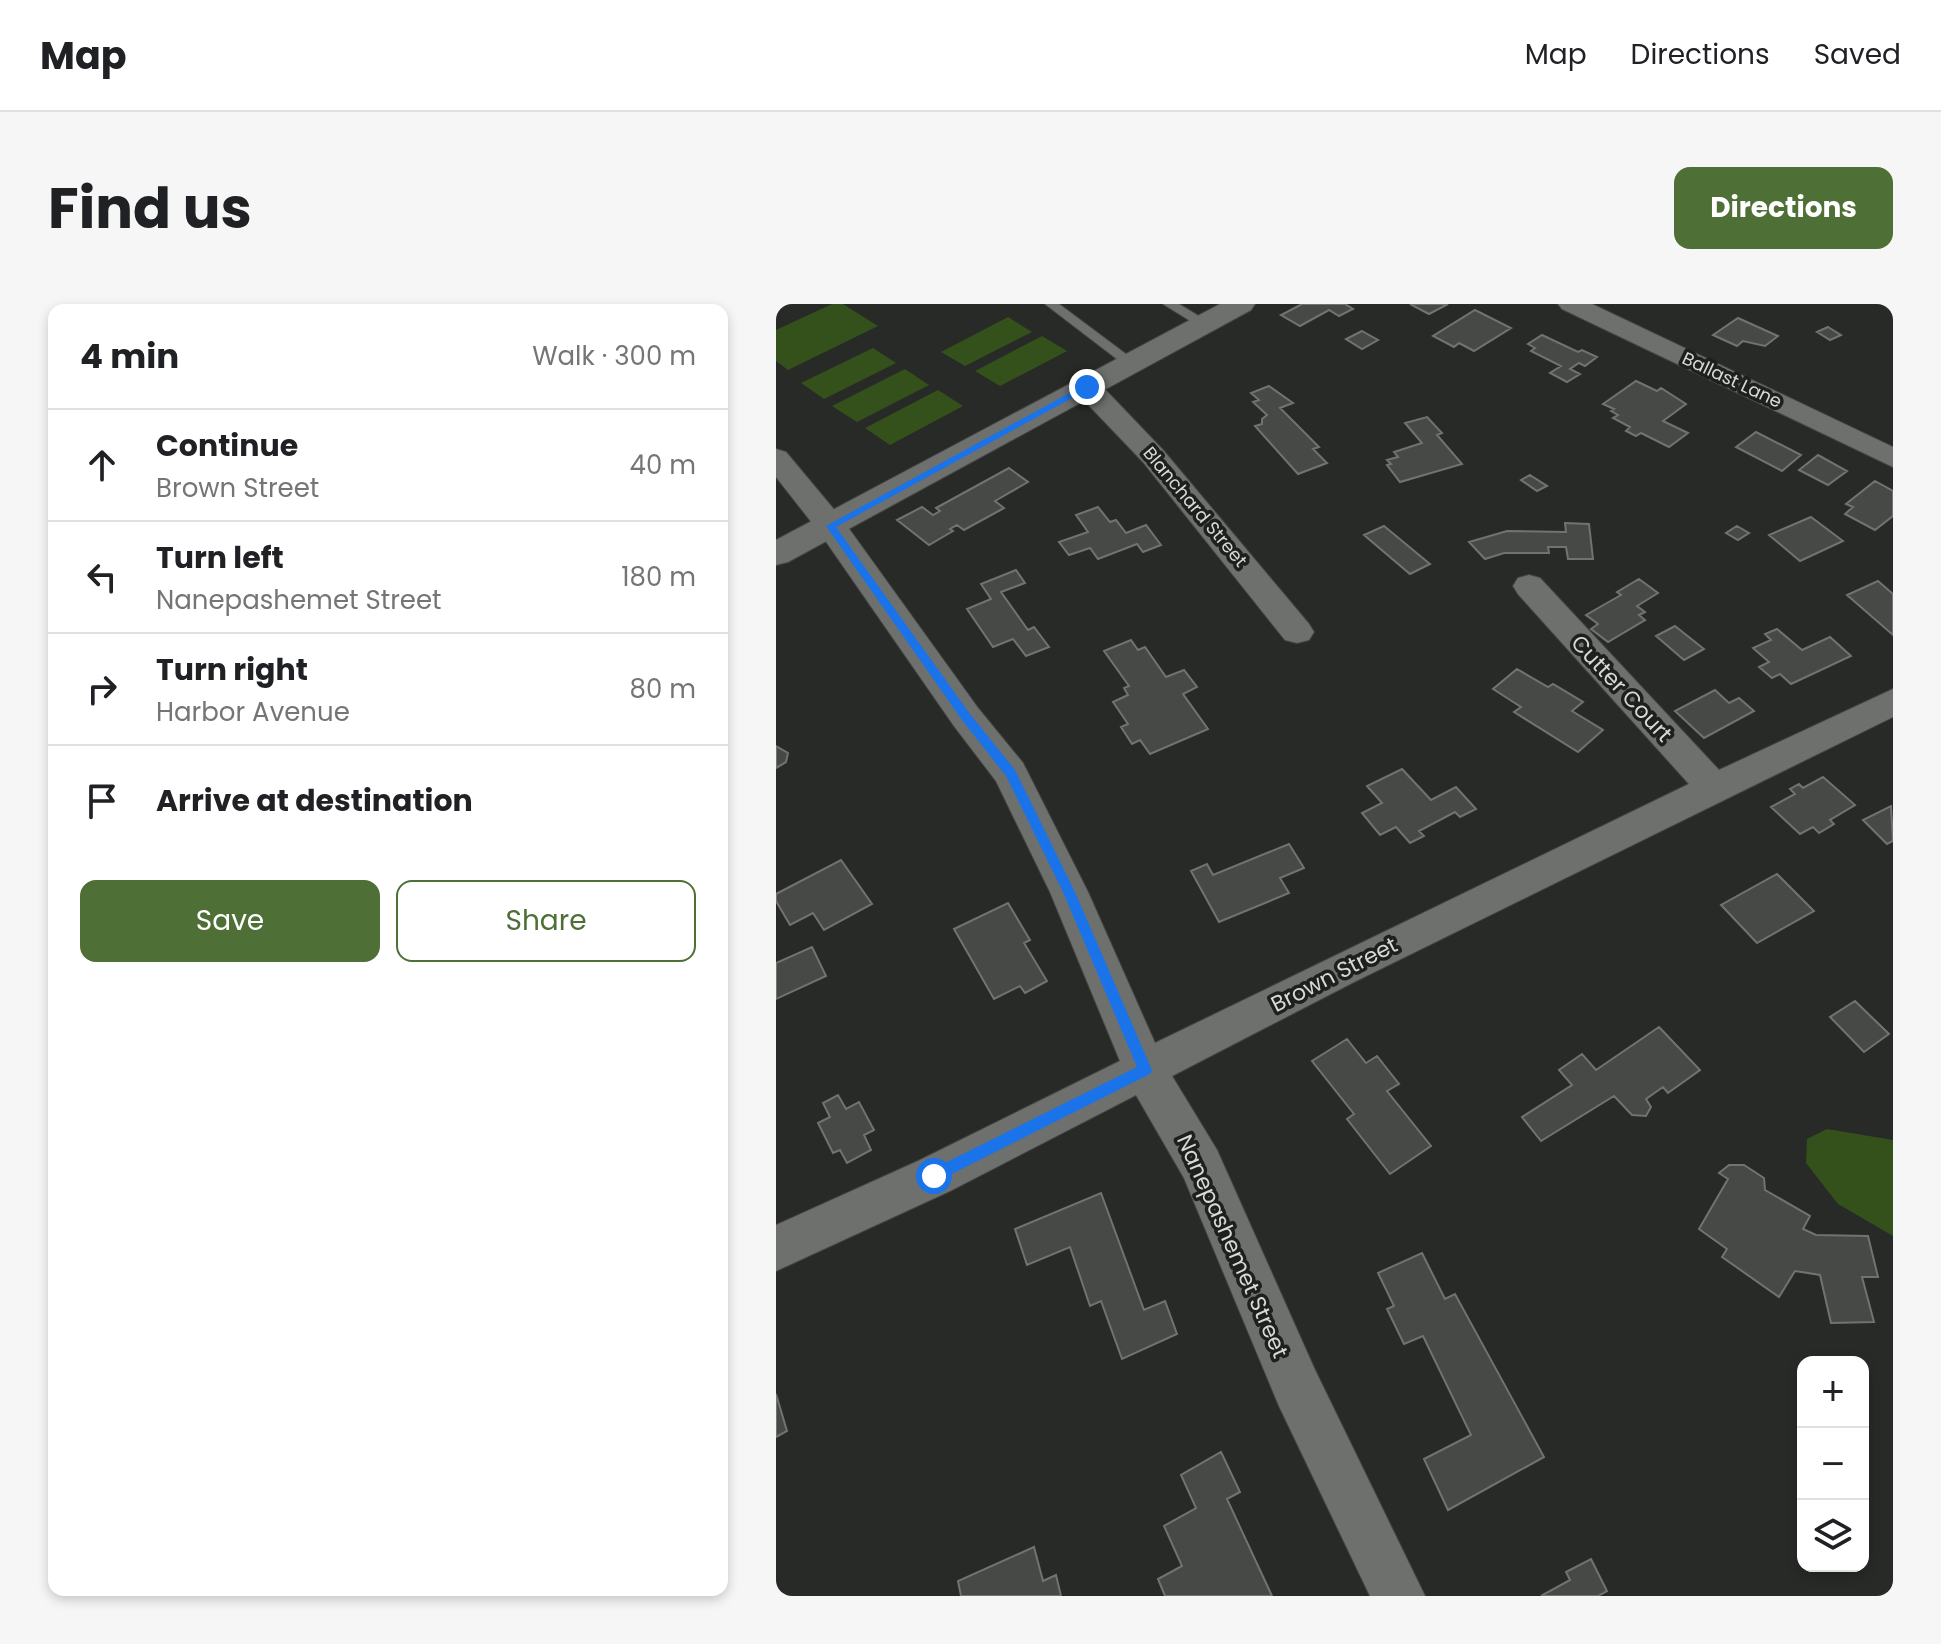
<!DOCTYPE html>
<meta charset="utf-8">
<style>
body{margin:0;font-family:Poppins,sans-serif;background:#f6f6f6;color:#202124}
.controls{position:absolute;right:24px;bottom:24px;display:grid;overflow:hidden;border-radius:16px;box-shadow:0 4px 12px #0003}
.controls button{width:72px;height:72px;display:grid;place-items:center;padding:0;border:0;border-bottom:2px solid #e0e0e0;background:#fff;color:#202124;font:40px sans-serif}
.stop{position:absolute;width:24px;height:24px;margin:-18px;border:6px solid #1a73e8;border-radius:50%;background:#fff}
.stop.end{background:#1a73e8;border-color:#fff;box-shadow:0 2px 8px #0008}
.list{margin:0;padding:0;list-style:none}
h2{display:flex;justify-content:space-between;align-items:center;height:104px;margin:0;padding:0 32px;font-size:34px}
h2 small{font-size:26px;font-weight:400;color:#757577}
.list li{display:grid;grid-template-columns:52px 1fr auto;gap:24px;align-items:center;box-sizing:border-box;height:112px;padding:0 32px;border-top:2px solid #e0e0e0}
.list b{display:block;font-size:30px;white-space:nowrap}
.list p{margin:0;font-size:26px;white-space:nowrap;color:#757577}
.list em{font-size:26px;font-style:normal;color:#757577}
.actions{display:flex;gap:16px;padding:24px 32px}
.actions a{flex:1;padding:18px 0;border:2px solid #4e6f35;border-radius:16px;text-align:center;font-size:28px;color:#4e6f35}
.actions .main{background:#4e6f35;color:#fff}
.icon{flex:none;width:44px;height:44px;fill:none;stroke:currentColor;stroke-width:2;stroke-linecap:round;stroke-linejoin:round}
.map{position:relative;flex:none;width:1117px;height:1292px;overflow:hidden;border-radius:16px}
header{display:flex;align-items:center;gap:48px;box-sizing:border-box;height:112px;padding:0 40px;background:#fff;border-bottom:2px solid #e0e0e0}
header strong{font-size:38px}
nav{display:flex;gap:44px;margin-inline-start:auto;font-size:28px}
.intro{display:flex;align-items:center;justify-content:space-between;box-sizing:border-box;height:192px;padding:0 48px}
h1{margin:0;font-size:56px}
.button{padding:20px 36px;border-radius:16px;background:#4e6f35;color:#fff;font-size:28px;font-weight:700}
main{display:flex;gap:48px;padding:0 48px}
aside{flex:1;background:#fff;border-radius:16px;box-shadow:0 4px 12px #0003}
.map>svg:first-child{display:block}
</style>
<header>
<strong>Map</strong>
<nav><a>Map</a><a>Directions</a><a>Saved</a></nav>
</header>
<div class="intro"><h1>Find us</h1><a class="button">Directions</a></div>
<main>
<aside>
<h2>4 min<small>Walk · 300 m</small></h2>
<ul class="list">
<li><svg class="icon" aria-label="ahead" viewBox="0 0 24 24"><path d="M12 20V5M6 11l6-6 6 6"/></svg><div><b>Continue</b><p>Brown Street</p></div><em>40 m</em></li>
<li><svg class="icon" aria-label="left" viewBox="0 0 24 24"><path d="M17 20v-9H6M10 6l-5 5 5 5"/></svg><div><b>Turn left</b><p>Nanepashemet Street</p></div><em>180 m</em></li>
<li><svg class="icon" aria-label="right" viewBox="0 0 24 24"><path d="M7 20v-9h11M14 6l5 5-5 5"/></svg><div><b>Turn right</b><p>Harbor Avenue</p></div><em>80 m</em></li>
<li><svg class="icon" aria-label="arrive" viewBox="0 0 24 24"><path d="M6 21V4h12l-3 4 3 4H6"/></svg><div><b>Arrive at destination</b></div></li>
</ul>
<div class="actions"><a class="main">Save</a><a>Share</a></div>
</aside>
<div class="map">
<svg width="1117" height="1292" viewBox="0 0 1117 1292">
<rect width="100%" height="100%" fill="#282a27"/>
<path fill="#34511b" d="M56 0H67L102 22 12 66 0 57V26Z
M232 13 256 28 189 62 165 48Z
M266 32 291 47 224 82 199 67Z
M97 44 120 59 48 95 25 79Z
M129 65 153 81 81 118 56 102Z
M162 86 187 102 114 141 89 124Z
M1051 825 1117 836V932L1062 900 1030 859 1031 835Z"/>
<path fill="#474946" stroke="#717370" stroke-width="2" d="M526 0H569L577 5 563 12 553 6 524 22 505 11Z
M634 0H672L653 10Z
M699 6 735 24 698 47 683 39 678 43 657 32Z
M962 14 1002 32 989 42 967 37 961 42 937 31Z
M1052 23 1065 31 1054 36 1041 28Z
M586 27 602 36 586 45 570 35Z
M766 31 802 48 806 46 821 53 809 62 803 59 794 65 804 70 791 78 774 69 785 62 755 47 759 44 752 40Z
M860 77 881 87 885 84 910 100 887 117 912 129 893 143 865 129 860 132 850 127 854 123 837 114 842 111 835 107 838 105 827 100Z
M493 82 517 99 504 104 543 143 537 145 551 159 522 170 479 122 486 120V115L491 111 477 98 483 96 475 89Z
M651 113 666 129 661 131 686 160 624 178 611 161 615 160 611 156 622 153 618 148 646 139 629 119Z
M980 128 1025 151 1006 167 960 143Z
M1042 151 1071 167 1052 181 1023 166Z
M233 164 252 178 219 197 228 204 188 226 181 221 174 225 177 227 153 241 121 216 146 203 157 211 164 207 160 204Z
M754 171 771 182 761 187 745 176Z
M1099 177 1117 187V212L1099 226 1069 210 1077 203 1070 200Z
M322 203 334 218 340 216 350 229 370 221 385 241 367 248 361 240 322 255 314 244 293 251 283 238 312 228 300 211Z
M1035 213 1067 237 1024 257 993 231Z
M789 219 813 220 817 255H792L790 243H772L773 249H728L709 255 693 238 731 227 790 228Z
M608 222 654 260 634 270 588 231Z
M961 222 973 229 962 236 950 229Z
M240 266 249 279 225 288 252 326 258 323 273 343 250 352 237 335 217 343 191 305 215 295 205 280Z
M863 275 882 289 861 302 869 308 863 311 869 316 832 338 815 325 822 320 810 311 845 291 841 288Z
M1102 277 1117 290V331L1071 291Z
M899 322 928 345 908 356 880 332Z
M1001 325 1026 346 1054 333 1075 352 1015 380 1004 370 996 374 983 363 993 358 977 344 995 336 989 330Z
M355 336 362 346 369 343 390 373 408 366 421 383 407 390 432 425 374 450 364 436 356 440 345 423 352 420 337 398 352 391 348 384 353 382 328 347Z
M741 365 772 383 777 380 807 398 796 407 827 426 802 448 738 408 745 403 717 385Z
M939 386 953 399 963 394 978 407 928 434 899 407Z
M0 442 12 449 10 458 0 464Z
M626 465 655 496 680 483 700 505 684 513 679 508 643 527 648 532 634 539 620 523 604 531 586 509 606 499 591 482Z
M1047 473 1079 501 1054 516 1058 520 1043 529 1037 523 1024 530 995 503 1019 490 1014 485 1023 480 1027 484Z
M1115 502 1117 537 1111 540 1087 516Z
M513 540 528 564 504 574 513 589 443 618 415 567 431 560 437 571Z
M65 556 96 600 48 626 37 609 14 621 0 597V590Z
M1001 570 1038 607 981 639 945 601Z
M232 599 254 636 248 639 271 677 249 689 244 682 218 695 178 625Z
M36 643 50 672 0 695V659Z
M1079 697 1113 730 1088 748 1054 713Z
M883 723 924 766 892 789 887 783 870 795 875 803 870 812 856 811 838 792 765 837 746 813 796 781 783 766 806 750 820 766Z
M571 735 590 759 601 752 623 780 611 787 655 842 614 870 571 815 578 810 536 757Z
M62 791 70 805 83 798 98 826 88 831 95 846 71 859 64 846 57 849 42 819 54 813 47 799Z
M953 861H968L988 874 989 886 1034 912 1027 925 1040 931 1092 932 1102 973H1086L1098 1018 1055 1019 1044 971 1019 967 1003 993 946 953 951 945 923 925 952 875 943 869Z
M325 889 368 1006 389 997 401 1030 346 1055 325 997 314 1002 294 943 251 961 239 925Z
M646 949 669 995 679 990 768 1153 672 1206 648 1155 695 1131 647 1032 628 1040 611 1005 618 1002 602 969Z
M0 1090 11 1127 0 1133Z
M445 1148 464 1188 451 1195 496 1292H389L382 1275 406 1262 388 1222 420 1204 405 1171Z
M258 1243 267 1277 280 1271 285 1292H185L182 1277Z
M815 1255 831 1287 822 1292H765L794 1276 790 1268Z"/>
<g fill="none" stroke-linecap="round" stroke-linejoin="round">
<defs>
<path id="service" d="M269 0H283L362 59 350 62Z
M387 0H403L436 20 424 23Z"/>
<path id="minor" d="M782 0H816L1117 143V163L786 5Z
M311 75 321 77 387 146 533 320 538 328 533 336 521 339 509 336 367 158 301 89 297 83 301 77Z
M0 145 10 148 66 215 202 404 247 459 312 588 379 739 913 480 742 290 737 282 742 274 753 271 764 274 943 466 1117 385V413L578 678 396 772 441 846 539 1066 649 1292H594L503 1102 408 874 360 791 174 887 0 967V921L142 857 344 757 274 588 220 477 178 422 44 229 0 173Z"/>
<path id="secondary" d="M444 0H479L475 6 12 258 0 261V236Z"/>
</defs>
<use href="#service" stroke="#444644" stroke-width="2"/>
<use href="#minor" stroke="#444644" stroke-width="2"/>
<use href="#secondary" stroke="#444644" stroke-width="2"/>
<use href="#service" fill="#6e706d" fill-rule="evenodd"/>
<use href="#minor" fill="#6e706d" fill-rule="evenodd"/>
<use href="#secondary" fill="#6e706d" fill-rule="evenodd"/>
</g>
<path fill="#1a73e8" d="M308 81 316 83 60 223 194 410 239 466 299 588 376 766 374 770 158 879 153 877V867L361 763 287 588 230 472 186 416 50 222Z"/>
<g text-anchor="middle" stroke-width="7" stroke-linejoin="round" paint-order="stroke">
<g font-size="18" fill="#d7d9d7" stroke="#1e201d">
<text transform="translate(956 76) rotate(25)" y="6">Ballast Lane</text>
<text transform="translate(419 203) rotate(50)" y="6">Blanchard Street</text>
</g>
<g font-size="22" fill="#d7d9d7" stroke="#1e201d">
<text transform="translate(846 384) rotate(47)" y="8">Cutter Court</text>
<text transform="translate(558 670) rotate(-27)" y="8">Brown Street</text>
<text transform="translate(457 942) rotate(66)" y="8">Nanepashemet Street</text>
</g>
</g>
</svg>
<div class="controls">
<button>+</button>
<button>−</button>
<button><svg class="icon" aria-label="layers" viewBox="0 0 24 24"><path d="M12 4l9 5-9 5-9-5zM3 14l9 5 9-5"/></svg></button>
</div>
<div class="stop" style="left:158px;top:872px"></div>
<div class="stop end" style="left:311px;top:83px"></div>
</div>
</main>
